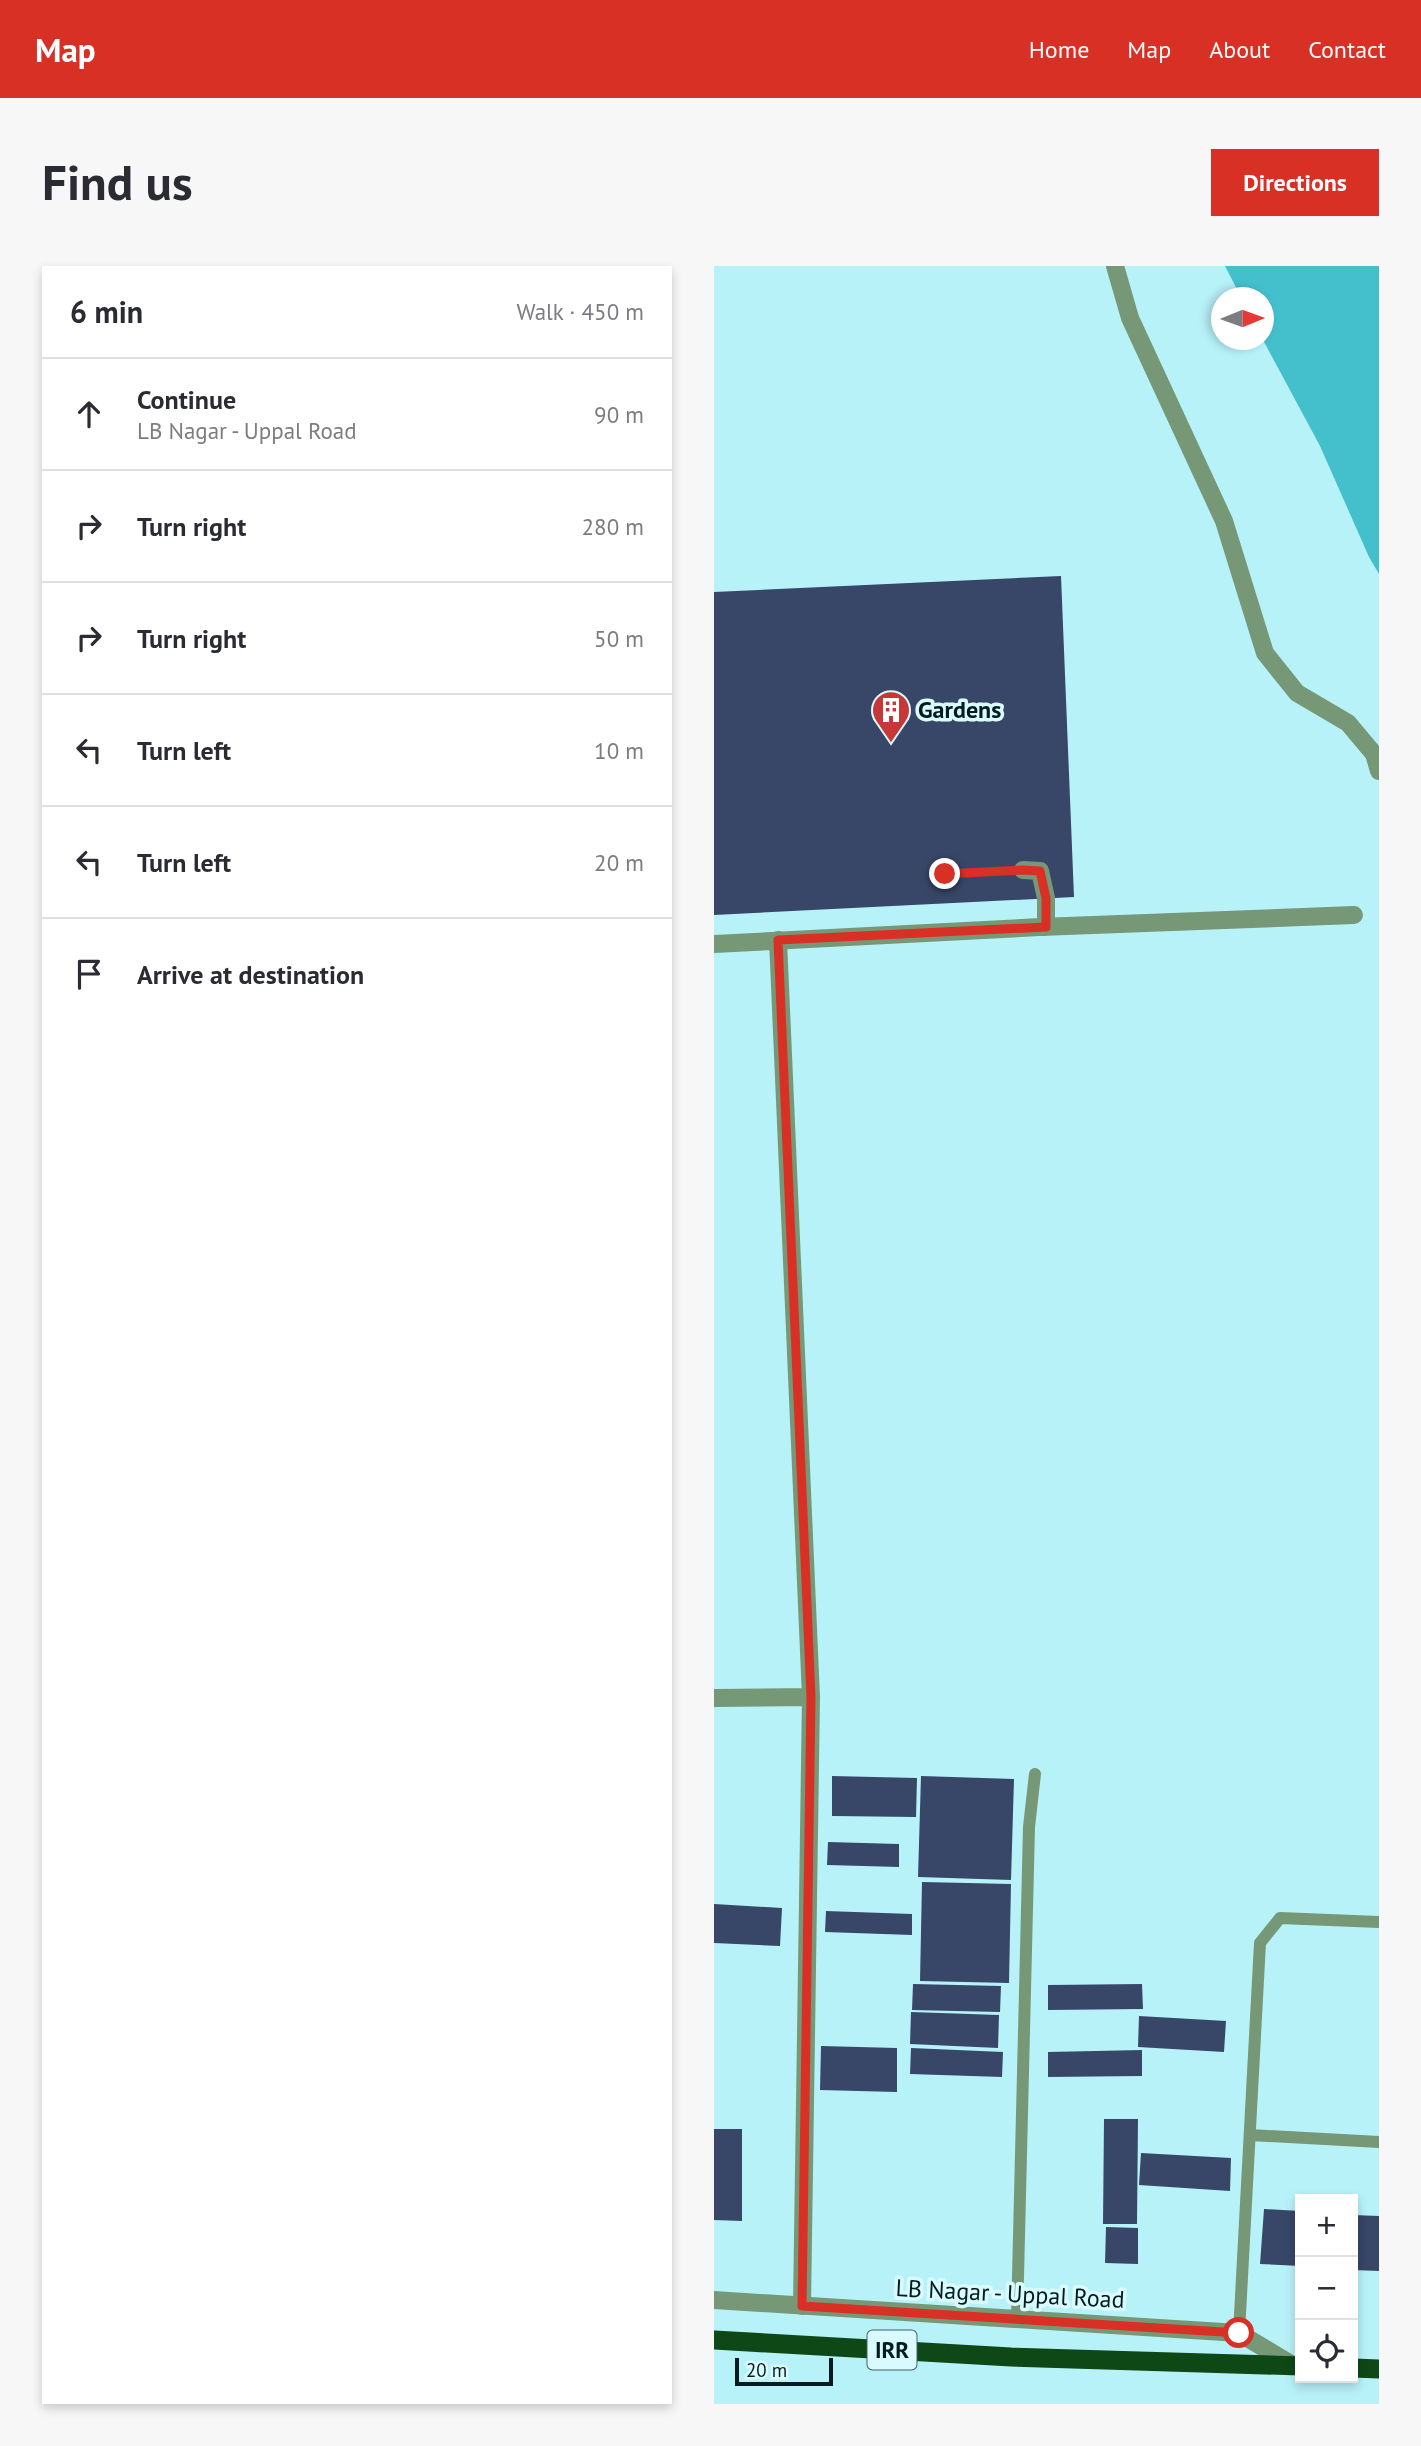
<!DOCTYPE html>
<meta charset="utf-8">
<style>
body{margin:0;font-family:"PT Sans",sans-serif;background:#f7f7f7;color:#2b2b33}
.controls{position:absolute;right:21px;bottom:21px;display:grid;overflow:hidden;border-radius:0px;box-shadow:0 4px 10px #0003}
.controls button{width:63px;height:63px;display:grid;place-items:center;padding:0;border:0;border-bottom:2px solid #e1e1e2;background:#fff;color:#2b2b33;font:35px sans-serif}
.compass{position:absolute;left:497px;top:21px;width:63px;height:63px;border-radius:50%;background:#fff;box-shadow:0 4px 10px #0003;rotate:89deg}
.scale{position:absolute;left:21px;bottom:18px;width:98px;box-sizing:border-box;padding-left:7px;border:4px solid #041b1e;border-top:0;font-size:19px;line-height:24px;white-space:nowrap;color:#041b1e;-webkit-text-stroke:5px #d9fbff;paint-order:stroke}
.stop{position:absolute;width:21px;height:21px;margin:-16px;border:5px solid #d93025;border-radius:50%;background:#fff}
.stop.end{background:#d93025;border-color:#fff;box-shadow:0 2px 7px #0008}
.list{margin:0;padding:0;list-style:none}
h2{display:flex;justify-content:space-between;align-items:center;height:91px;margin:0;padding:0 28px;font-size:30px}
h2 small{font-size:23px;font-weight:400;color:#7c7c81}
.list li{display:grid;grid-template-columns:46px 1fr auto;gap:21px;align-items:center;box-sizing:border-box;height:112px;padding:0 28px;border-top:2px solid #e1e1e2}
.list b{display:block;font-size:26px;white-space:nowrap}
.list p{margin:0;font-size:23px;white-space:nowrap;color:#7c7c81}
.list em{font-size:23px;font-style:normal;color:#7c7c81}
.icon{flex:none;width:38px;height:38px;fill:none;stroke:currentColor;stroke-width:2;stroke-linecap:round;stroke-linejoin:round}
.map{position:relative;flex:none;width:665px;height:2138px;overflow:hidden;border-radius:0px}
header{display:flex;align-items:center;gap:42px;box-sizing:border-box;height:98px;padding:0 35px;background:#d93025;color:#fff}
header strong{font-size:33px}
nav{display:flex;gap:38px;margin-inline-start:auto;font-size:24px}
.intro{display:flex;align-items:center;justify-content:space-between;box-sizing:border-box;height:168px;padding:0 42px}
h1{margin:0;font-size:49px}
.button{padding:18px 32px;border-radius:0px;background:#d93025;color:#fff;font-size:24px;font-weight:700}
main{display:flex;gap:42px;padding:0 42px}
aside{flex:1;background:#fff;border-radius:0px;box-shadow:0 4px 10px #0003}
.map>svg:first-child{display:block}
</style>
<header>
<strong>Map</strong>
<nav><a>Home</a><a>Map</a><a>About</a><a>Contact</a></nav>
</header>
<div class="intro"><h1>Find us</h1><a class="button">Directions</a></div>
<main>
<aside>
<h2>6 min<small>Walk · 450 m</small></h2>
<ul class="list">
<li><svg class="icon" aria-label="ahead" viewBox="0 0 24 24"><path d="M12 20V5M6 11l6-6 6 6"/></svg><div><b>Continue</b><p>LB Nagar - Uppal Road</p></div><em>90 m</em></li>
<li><svg class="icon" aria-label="right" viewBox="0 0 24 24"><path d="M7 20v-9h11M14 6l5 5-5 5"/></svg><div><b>Turn right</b></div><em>280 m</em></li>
<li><svg class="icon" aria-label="right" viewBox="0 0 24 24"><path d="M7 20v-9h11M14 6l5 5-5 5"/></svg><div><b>Turn right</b></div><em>50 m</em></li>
<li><svg class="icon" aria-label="left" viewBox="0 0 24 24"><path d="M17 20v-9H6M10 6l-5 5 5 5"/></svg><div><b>Turn left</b></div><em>10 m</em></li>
<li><svg class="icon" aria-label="left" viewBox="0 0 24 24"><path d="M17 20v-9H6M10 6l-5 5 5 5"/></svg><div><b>Turn left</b></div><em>20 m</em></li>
<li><svg class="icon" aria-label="arrive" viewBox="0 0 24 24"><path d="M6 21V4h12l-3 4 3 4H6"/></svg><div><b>Arrive at destination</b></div></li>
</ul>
</aside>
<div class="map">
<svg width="665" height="2138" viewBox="0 0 665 2138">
<rect width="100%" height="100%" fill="#b8f2f9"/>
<path fill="#44c0cd" d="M511 0H665V308L655 291 606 180 549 74 550 32 527 31Z"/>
<path fill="#384768" d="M347 310 360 631 0 649V326Z
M118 1510 203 1512 202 1551 118 1550Z
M207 1510 300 1513 297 1614 204 1611Z
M114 1576 185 1578V1601L113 1599Z
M208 1616 297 1618 295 1717 206 1715Z
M0 1638 68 1642 66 1680 0 1677Z
M112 1645 198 1648V1669L111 1666Z
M199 1718 287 1720 286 1746 198 1744Z
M428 1718 429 1743 334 1744V1719Z
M197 1746 285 1749 284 1782 196 1778Z
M425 1750 512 1755 510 1786 424 1781Z
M107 1780 183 1782V1826L106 1824Z
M197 1782 289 1786 288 1811 196 1808Z
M428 1784V1810L334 1811V1786Z
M390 1853H424L423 1958H389Z
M0 1863H28V1955L0 1954Z
M427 1887 517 1892 516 1925 425 1919Z
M550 1943 586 1945V2000L546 1998Z
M639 1949 665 1950V2005L639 2004Z
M392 1961 424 1962V1998L391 1997Z"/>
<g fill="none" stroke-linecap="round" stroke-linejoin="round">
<path stroke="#74a1a7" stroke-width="4.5" stroke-dasharray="3.5 5" stroke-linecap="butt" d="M231 608 284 605"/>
<path stroke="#779877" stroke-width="12" d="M536 1869 665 1876
M303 2052 315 1561 321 1508
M525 2067 546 1677 566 1652 665 1656"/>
<path stroke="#779877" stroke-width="18" d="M401 0 416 52 510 255 551 387 583 427 634 457 660 488 665 505
M309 604 326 605 332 632V661
M64 674 97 1431 88 2040
M0 678 326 661 640 649
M0 1432 97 1431"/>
<path stroke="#779877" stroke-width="18" d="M0 2034 525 2067 580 2100"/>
<path stroke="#0e4816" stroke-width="19" d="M0 2074 297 2091 586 2100
M639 2102 665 2103"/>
</g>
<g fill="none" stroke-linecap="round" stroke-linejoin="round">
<path stroke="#d93025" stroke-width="9" d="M231 608 309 604 326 605 332 632V661L64 674 97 1431 88 2040 525 2067"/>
</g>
<defs>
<symbol id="building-pin" viewBox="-11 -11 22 30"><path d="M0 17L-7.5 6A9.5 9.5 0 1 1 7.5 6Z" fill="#c63737" stroke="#d9fbff"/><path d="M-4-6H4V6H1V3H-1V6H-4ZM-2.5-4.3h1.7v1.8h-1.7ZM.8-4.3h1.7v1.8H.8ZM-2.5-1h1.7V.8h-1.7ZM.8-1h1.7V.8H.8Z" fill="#fff"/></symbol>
</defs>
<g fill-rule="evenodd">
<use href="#building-pin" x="155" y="422" width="44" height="60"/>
</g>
<g text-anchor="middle" stroke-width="7" stroke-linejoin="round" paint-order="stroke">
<rect fill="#d9fbff" stroke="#445e62" stroke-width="2" x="153.5" y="2064.5" width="49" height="39" rx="5"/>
<g font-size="23" font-weight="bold" fill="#041b1e">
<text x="178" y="2092">IRR</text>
</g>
<g font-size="24" font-weight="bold" fill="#041b1e" stroke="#d9fbff" text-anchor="start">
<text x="204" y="452">Gardens</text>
</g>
<g font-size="24" fill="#041b1e" stroke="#d9fbff">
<text transform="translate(296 2028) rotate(3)" y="8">LB Nagar - Uppal Road</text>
</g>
</g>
</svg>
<div class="controls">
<button>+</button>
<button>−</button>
<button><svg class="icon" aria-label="locate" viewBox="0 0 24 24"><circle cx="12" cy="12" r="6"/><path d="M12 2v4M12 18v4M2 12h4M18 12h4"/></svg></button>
</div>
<svg class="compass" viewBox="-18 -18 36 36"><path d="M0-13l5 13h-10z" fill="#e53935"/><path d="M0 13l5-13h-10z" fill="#7c7c81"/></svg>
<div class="scale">20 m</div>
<div class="stop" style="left:525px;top:2067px"></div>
<div class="stop end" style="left:231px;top:608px"></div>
</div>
</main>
